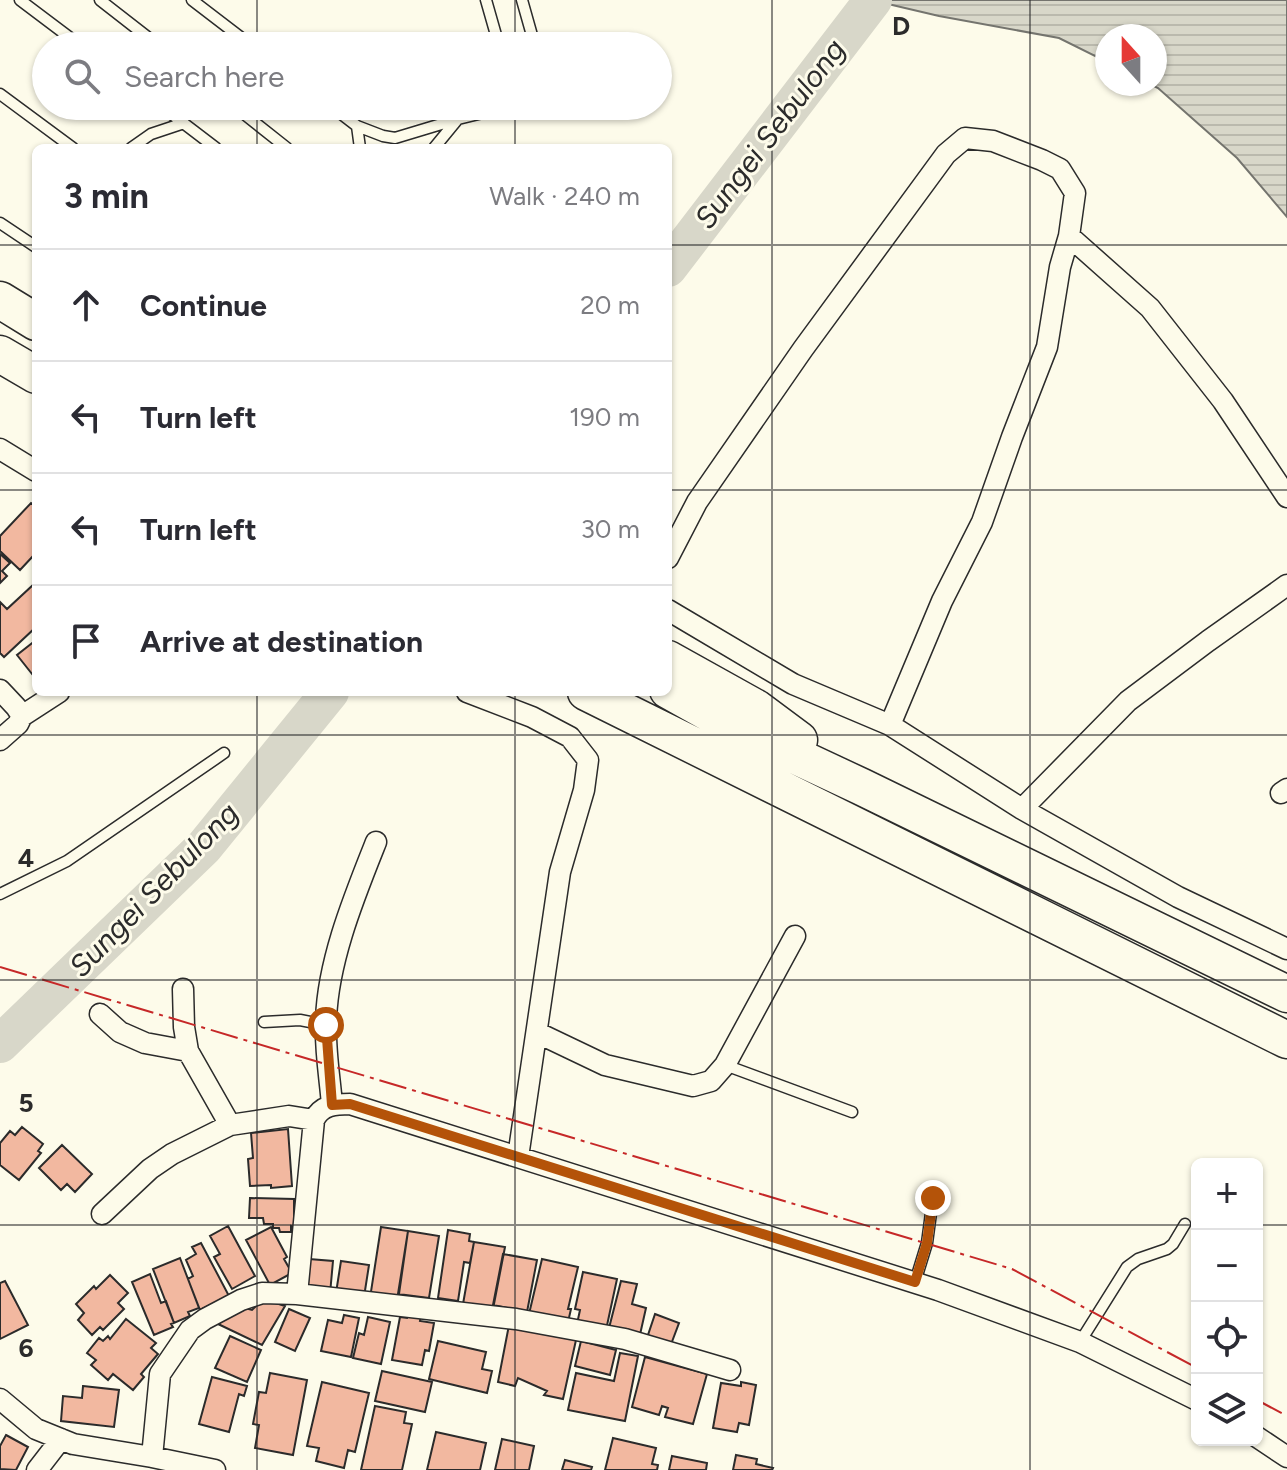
<!DOCTYPE html>
<meta charset="utf-8">
<style>
body{margin:0;font-family:Figtree,sans-serif;background:#f2f2f3;color:#2b2b33}
.controls{position:absolute;right:24px;bottom:24px;display:grid;overflow:hidden;border-radius:12px;box-shadow:0 2px 6px #0004}
.controls button{width:72px;height:72px;display:grid;place-items:center;padding:0;border:0;border-bottom:2px solid #e1e1e2;background:#fff;color:#2b2b33;font:40px sans-serif}
.compass{position:absolute;left:1095px;top:24px;width:72px;height:72px;border-radius:50%;background:#fff;box-shadow:0 2px 6px #0004;rotate:339deg}
.stop{position:absolute;width:24px;height:24px;margin:-18px;border:6px solid #b45309;border-radius:50%;background:#fff}
.stop.end{background:#b45309;border-color:#fff;box-shadow:0 2px 8px #0008}
.list{margin:0;padding:0;list-style:none}
h2{display:flex;justify-content:space-between;align-items:center;height:104px;margin:0;padding:0 32px;font-size:34px}
h2 small{font-size:26px;font-weight:400;color:#7c7c81}
.list li{display:grid;grid-template-columns:52px 1fr auto;gap:24px;align-items:center;box-sizing:border-box;height:112px;padding:0 32px;border-top:2px solid #e1e1e2}
.list b{display:block;font-size:30px;white-space:nowrap}
.list em{font-size:26px;font-style:normal;color:#7c7c81}
.icon{flex:none;width:44px;height:44px;fill:none;stroke:currentColor;stroke-width:2;stroke-linecap:round;stroke-linejoin:round}
.map{position:relative;flex:none;width:1287px;height:1470px;overflow:hidden}
.search{position:absolute;background:#fff;box-shadow:0 2px 6px #0004;left:32px;top:32px;width:640px;height:88px;display:flex;align-items:center;gap:20px;box-sizing:border-box;padding:0 28px;border-radius:44px;color:#7c7c81;font-size:30px}
.panel{position:absolute;background:#fff;box-shadow:0 2px 6px #0004;left:32px;top:144px;width:640px;height:552px;border-radius:12px}
.map>svg:first-child{display:block}
</style>
<div class="map">
<svg width="1287" height="1470" viewBox="0 0 1287 1470">
<defs>
<pattern id="water-rules" width="6" height="5" patternUnits="userSpaceOnUse" patternTransform="scale(2)"><rect width="6" height="5" fill="#d8d7c9"/><path d="M0 2.5h6" fill="none" stroke="#bab9ad"/></pattern>
</defs>
<rect width="100%" height="100%" fill="#fdfbea"/>
<path fill="url(#water-rules)" stroke="#74746e" stroke-width="2" d="M871 0H1287V217L1237 158 1158 88 1150 84H1155V36H1107V62L1059 38 939 16Z"/>
<g fill="none" stroke-linecap="round" stroke-linejoin="round">
<path stroke="#d8d7c9" stroke-width="38" d="M668 268 873 0
M0 1044 204 847 330 692"/>
</g>
<path fill="#f2b8a0" stroke="#2b2b2b" stroke-width="2" d="M31 503 36 507V557L34 555 20 570 0 551V536Z
M0 554 10 563 2 571 7 576 0 583Z
M33 585 36 588V627L4 657 0 653V602L7 609Z
M36 640V679L17 655Z
M22 1127 43 1144 38 1151 41 1153 19 1180 0 1165V1143L10 1131 15 1135Z
M288 1129 292 1186 271 1188V1185L250 1186 248 1159 253 1158 251 1133Z
M62 1145 92 1174 75 1192 67 1184 61 1190 39 1168Z
M250 1198 294 1199V1227L291 1226V1232H280L279 1228H273V1224H264L263 1218H249Z
M228 1226 255 1276 232 1289 214 1257 220 1254 210 1236Z
M271 1227 287 1257 284 1259 292 1273 270 1285 246 1240Z
M381 1227 408 1231 398 1301 370 1298Z
M448 1230 470 1234 469 1241 474 1242 470 1263 464 1262 458 1301 438 1298Z
M408 1231 439 1236 429 1298 398 1294Z
M474 1242 505 1247 493 1309 463 1304Z
M201 1243 229 1296 200 1310 188 1279 193 1276 186 1260 196 1254 192 1247Z
M503 1254 537 1260 527 1312 493 1305Z
M180 1258 199 1308 188 1312 190 1316 174 1323 153 1269Z
M309 1259 333 1261 330 1294 306 1291Z
M542 1259 578 1267 568 1309H571L568 1322 529 1314Z
M341 1261 369 1265 364 1297 336 1293Z
M583 1272 617 1279 606 1330 577 1324 580 1310 575 1309Z
M150 1274 161 1303 166 1301 174 1323 171 1324 173 1327 154 1335 132 1282Z
M110 1275 128 1293 118 1303 124 1309 103 1330 100 1327 92 1335 78 1320 84 1313 76 1304 94 1286 96 1289Z
M5 1281 28 1325 0 1339V1283Z
M621 1281 637 1284 632 1304 646 1308 639 1339 608 1332Z
M263 1299 285 1306 262 1345 216 1323 241 1307 252 1310Z
M289 1309 310 1318 295 1351 275 1342Z
M408 1314 421 1316 420 1321 434 1323 429 1351 425 1350 422 1365 392 1360 400 1317 407 1318Z
M655 1314 679 1323 670 1347 647 1338Z
M344 1315 359 1318 351 1357 321 1351 328 1320 342 1323Z
M368 1317 390 1322 381 1364 353 1358 359 1333 364 1335Z
M126 1319 156 1343 151 1348 158 1354 141 1374 144 1377 133 1390 113 1374 108 1380 91 1365 96 1360 87 1353 99 1338 103 1341 108 1336 110 1339Z
M509 1325 576 1340 563 1399 544 1395 547 1391 518 1378 515 1386 498 1382Z
M230 1336 261 1350 247 1382 215 1368Z
M438 1341 486 1352 482 1369 492 1371 487 1393 429 1379Z
M581 1341 616 1350 610 1375 575 1366Z
M620 1353 638 1356 625 1421 568 1410 576 1373 614 1381Z
M645 1357 707 1374 693 1424 665 1417 668 1408 662 1406 659 1415 632 1407Z
M382 1371 432 1382 425 1412 375 1401Z
M270 1373 307 1380 293 1455 255 1448 259 1425 253 1424 259 1392 266 1393Z
M212 1377 247 1386 244 1396 239 1394 229 1432 199 1424Z
M322 1382 369 1393 355 1452 348 1450 344 1468 316 1461 319 1448 307 1446Z
M741 1382 756 1385 749 1425 739 1423 737 1432 713 1428 721 1383 741 1386Z
M83 1386 119 1390 114 1427 61 1421 63 1396 82 1398Z
M375 1406 406 1412 404 1423 412 1424 402 1470H361Z
M436 1432 486 1443 480 1470H427Z
M6 1435 28 1447 16 1470 0 1469V1446Z
M613 1438 656 1448 652 1464 658 1465 657 1470H605Z
M502 1439 534 1446 529 1470H495Z
M736 1455 757 1459 756 1464 773 1468 772 1470H733Z
M672 1456 707 1463 706 1470H669Z
M565 1460 592 1467 591 1470H562Z"/>
<g fill="none" stroke-linecap="round" stroke-linejoin="round">
<defs>
<path id="lane" d="M20 0 81 46
M100 0 159 46
M192 0 252 46
M486 0 498 42 503 46
M522 0 535 46
M0 94 73 148
M161 106 216 148
M234 106 287 148
M331 106 357 126 383 136 395 138 458 119 511 106
M357 126 360 148
M131 148 151 134 184 123
M434 148 457 120
M0 223 36 247
M0 894 67 861 224 753
M264 1022 300 1020 326 1025
M725 1065 852 1112
M915 1282 927 1243 933 1198
M1080 1342 1127 1267 1138 1259 1167 1249 1173 1244 1185 1224"/>
<path id="street" d="M1069 236 1150 308 1223 401 1287 497
M0 449 36 471
M668 558 697 502 803 349 946 154 965 138 993 141 1042 160 1060 169 1075 193 1069 236 1060 267 1047 347 1012 437 982 522 942 601 890 725
M668 610 793 684 890 725 1022 809 1178 897 1287 949
M0 690 16 707 22 716
M467 692 532 717 570 737 588 760 584 790 560 872 518 1157
M0 740 18 724 22 716 59 692
M1281 793 1287 789
M1022 809 1128 701 1208 641 1287 585
M183 989 184 1027 188 1051 230 1125 289 1116 314 1120
M100 1014 120 1032 145 1043 188 1051
M538 1033 605 1065 693 1086 711 1081 725 1065 795 936
M332 1105C330 1079 325 1051 326 1025 326 965 354 897 376 842
M102 1214 150 1169 172 1154 230 1125
M297 1294 314 1120C321 1105 335 1104 350 1104L938 1290 1080 1342 1197 1400
M0 1399 36 1429 73 1444 152 1457 215 1470
M1257 1437 1287 1457
M152 1457 160 1374 190 1330 205 1319 241 1300 262 1293 297 1294 516 1319 625 1339 730 1370
M37 1470 61 1439"/>
<path id="highway" d="M0 300 36 322
M0 354 36 375
M668 659 756 708 799 740
M668 690 736 728 862 787 1287 994
M586 692 1287 1040"/>
</defs>
<use href="#lane" stroke="#2b2b2b" stroke-width="13"/>
<use href="#street" stroke="#2b2b2b" stroke-width="23"/>
<use href="#highway" stroke="#2b2b2b" stroke-width="39"/>
<use href="#lane" stroke="#fdfbea" stroke-width="10"/>
<use href="#street" stroke="#fdfbea" stroke-width="20"/>
<use href="#highway" stroke="#fdfbea" stroke-width="36"/>
<path stroke="#c62828" stroke-width="2" stroke-dasharray="28 6 4 6" stroke-linecap="butt" d="M0 967 1012 1269 1197 1368
M1257 1400 1287 1416"/>
</g>
<g fill="none" stroke-linecap="round" stroke-linejoin="round">
<path stroke="#b45309" stroke-width="10" d="M326 1025 332 1105 350 1104 915 1282 927 1243 933 1198"/>
</g>
<path fill="none" stroke="#2b2b2b" stroke-width="2" stroke-opacity="0.55" d="M257 0V46M515 0V46M772 0V1470M1030 0V1470M257 106V148M515 106V148M0 245H36M668 245H1287M0 490H36M668 490H1287M257 692V1470M515 692V1470M0 735H1287M0 980H1287M0 1225H1197M1257 1225H1287"/>
<g text-anchor="middle" stroke-width="6" stroke-linejoin="round" paint-order="stroke">
<g font-size="30" font-style="italic" fill="#2b2b2b" stroke="#fdfbea">
<text transform="translate(770 134) rotate(-53)" y="10">Sungei Sebulong</text>
<text transform="translate(154 890) rotate(-46)" y="10">Sungei Sebulong</text>
</g>
</g>
<g font-size="26" text-anchor="middle" font-weight="bold" fill="#2b2b2b" stroke="#fdfbea" stroke-width="6" stroke-linejoin="round" paint-order="stroke">
<text x="901" y="35">D</text>
<text x="26" y="867">4</text>
<text x="26" y="1112">5</text>
<text x="26" y="1357">6</text>
</g>
</svg>
<div class="controls">
<button>+</button>
<button>−</button>
<button><svg class="icon" aria-label="locate" viewBox="0 0 24 24"><circle cx="12" cy="12" r="6"/><path d="M12 2v4M12 18v4M2 12h4M18 12h4"/></svg></button>
<button><svg class="icon" aria-label="layers" viewBox="0 0 24 24"><path d="M12 4l9 5-9 5-9-5zM3 14l9 5 9-5"/></svg></button>
</div>
<svg class="compass" viewBox="-18 -18 36 36"><path d="M0-13l5 13h-10z" fill="#e53935"/><path d="M0 13l5-13h-10z" fill="#7c7c81"/></svg>
<div class="stop" style="left:326px;top:1025px"></div>
<div class="stop end" style="left:933px;top:1198px"></div>
<div class="search"><svg class="icon" aria-label="search" viewBox="0 0 24 24"><circle cx="10" cy="10" r="6"/><path d="M15 15l6 6"/></svg>Search here</div>
<section class="panel">
<h2>3 min<small>Walk · 240 m</small></h2>
<ul class="list">
<li><svg class="icon" aria-label="ahead" viewBox="0 0 24 24"><path d="M12 20V5M6 11l6-6 6 6"/></svg><div><b>Continue</b></div><em>20 m</em></li>
<li><svg class="icon" aria-label="left" viewBox="0 0 24 24"><path d="M17 20v-9H6M10 6l-5 5 5 5"/></svg><div><b>Turn left</b></div><em>190 m</em></li>
<li><svg class="icon" aria-label="left" viewBox="0 0 24 24"><path d="M17 20v-9H6M10 6l-5 5 5 5"/></svg><div><b>Turn left</b></div><em>30 m</em></li>
<li><svg class="icon" aria-label="arrive" viewBox="0 0 24 24"><path d="M6 21V4h12l-3 4 3 4H6"/></svg><div><b>Arrive at destination</b></div></li>
</ul>
</section>
</div>
